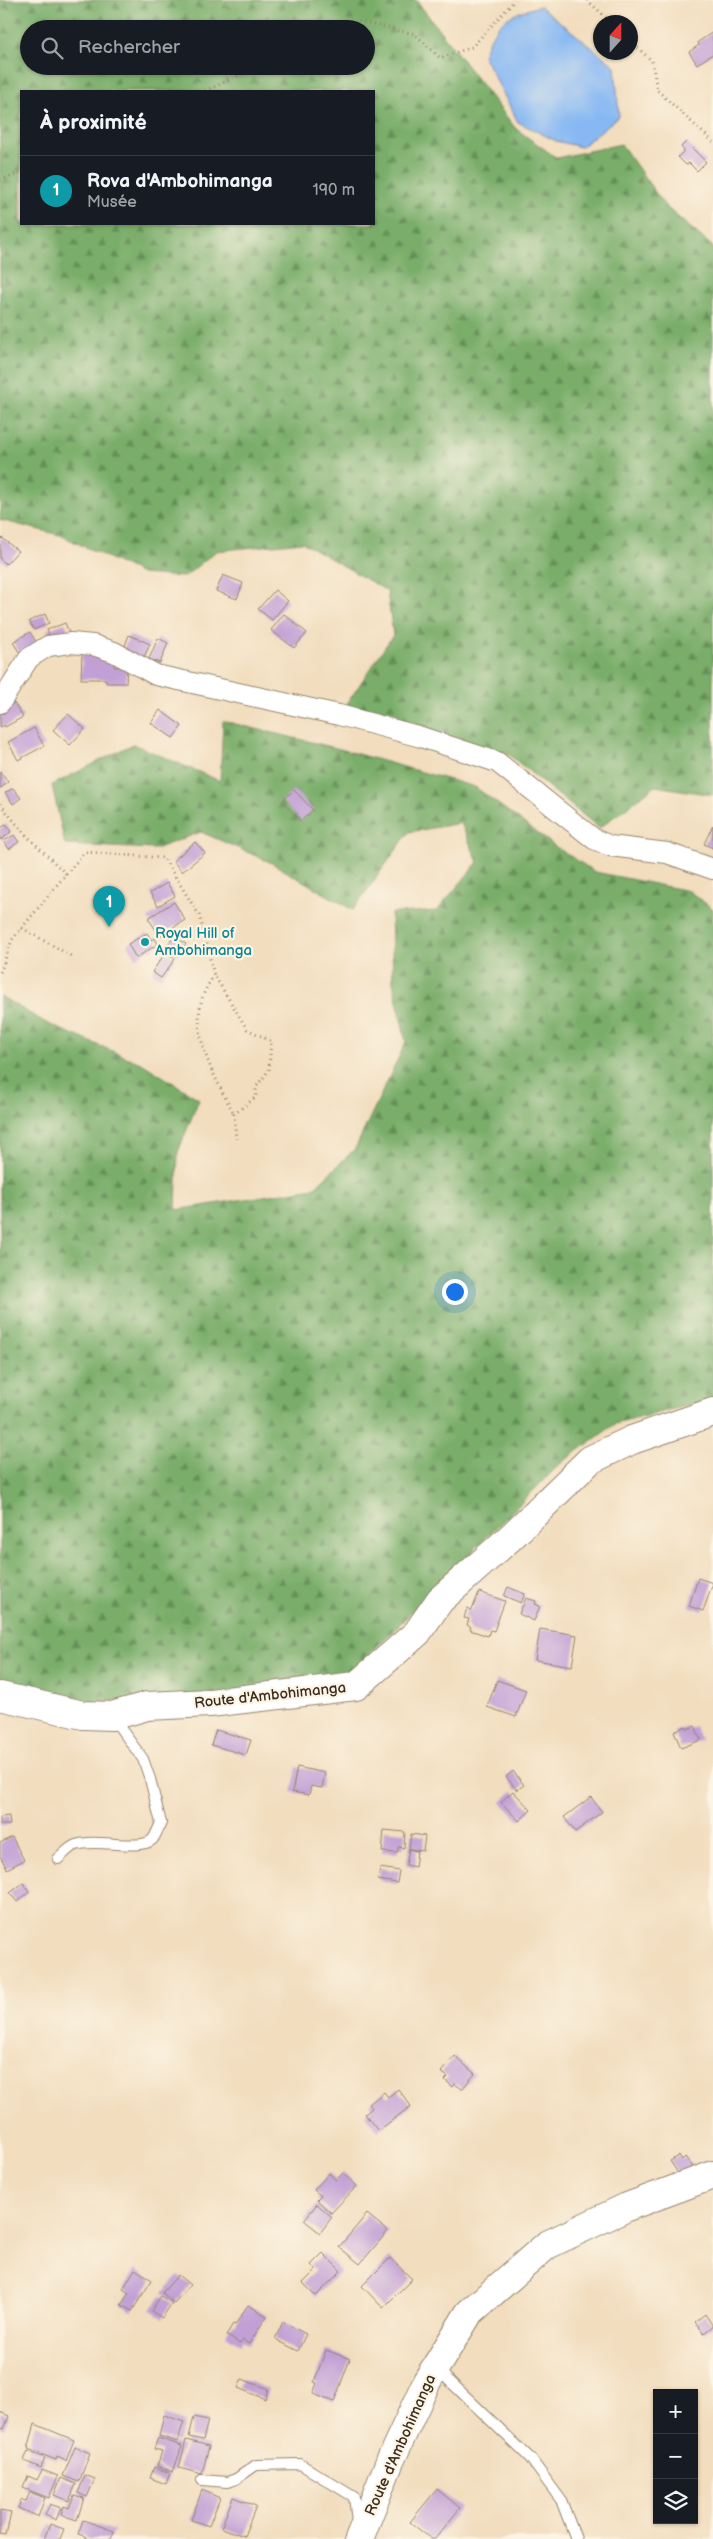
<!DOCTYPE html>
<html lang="fr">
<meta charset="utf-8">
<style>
body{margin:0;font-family:"Balsamiq Sans",sans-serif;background:#242831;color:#f1f3f6}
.controls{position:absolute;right:15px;bottom:15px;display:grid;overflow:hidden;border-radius:0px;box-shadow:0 1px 4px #0004}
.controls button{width:45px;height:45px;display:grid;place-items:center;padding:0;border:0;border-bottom:1px solid #363941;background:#171b24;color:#f1f3f6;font:25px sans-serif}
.compass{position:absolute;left:593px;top:15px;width:45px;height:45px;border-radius:50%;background:#171b24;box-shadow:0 1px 4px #0004;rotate:21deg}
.you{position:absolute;left:454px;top:1291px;width:18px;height:18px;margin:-12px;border:4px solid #fff;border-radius:50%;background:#1a73e8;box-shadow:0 0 0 8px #1a73e833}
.badge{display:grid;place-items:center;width:32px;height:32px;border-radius:50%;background:#0b8043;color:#fff;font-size:16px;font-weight:700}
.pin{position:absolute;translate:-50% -41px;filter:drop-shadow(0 1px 2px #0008)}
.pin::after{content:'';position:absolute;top:26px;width:18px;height:15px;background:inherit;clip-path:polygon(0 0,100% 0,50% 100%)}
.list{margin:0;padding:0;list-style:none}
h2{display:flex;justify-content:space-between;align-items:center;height:65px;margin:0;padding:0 20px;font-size:21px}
h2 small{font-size:16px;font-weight:400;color:#9ea1a6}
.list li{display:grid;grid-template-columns:32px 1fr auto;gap:15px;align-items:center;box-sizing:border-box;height:70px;padding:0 20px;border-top:1px solid #363941}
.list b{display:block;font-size:19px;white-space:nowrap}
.list p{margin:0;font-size:16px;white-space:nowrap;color:#9ea1a6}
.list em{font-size:16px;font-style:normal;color:#9ea1a6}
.icon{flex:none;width:28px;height:28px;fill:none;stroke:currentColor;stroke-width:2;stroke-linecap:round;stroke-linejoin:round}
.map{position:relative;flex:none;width:713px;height:2539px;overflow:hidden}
.search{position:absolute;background:#171b24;box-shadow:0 1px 4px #0004;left:20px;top:20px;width:355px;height:55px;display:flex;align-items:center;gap:12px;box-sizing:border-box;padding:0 18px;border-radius:28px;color:#9ea1a6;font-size:19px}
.panel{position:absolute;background:#171b24;box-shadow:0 1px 4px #0004;left:20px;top:90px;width:355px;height:135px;border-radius:0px}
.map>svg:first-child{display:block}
</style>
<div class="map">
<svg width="713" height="2539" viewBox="0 0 713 2539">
<defs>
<pattern id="forest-firs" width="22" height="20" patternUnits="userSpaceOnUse" patternTransform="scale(1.25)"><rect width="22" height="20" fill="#79ad69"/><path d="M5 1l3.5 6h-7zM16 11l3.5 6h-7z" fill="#648d56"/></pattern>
</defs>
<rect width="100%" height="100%" fill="#fcf5e5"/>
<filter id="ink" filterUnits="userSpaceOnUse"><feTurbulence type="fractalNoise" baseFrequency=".02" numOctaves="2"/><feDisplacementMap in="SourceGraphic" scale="10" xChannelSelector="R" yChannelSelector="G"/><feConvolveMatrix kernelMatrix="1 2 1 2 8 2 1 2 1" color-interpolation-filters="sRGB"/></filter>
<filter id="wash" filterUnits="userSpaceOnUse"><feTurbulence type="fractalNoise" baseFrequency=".0096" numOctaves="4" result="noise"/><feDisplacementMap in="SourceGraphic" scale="20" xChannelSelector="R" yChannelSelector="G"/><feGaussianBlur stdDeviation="1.12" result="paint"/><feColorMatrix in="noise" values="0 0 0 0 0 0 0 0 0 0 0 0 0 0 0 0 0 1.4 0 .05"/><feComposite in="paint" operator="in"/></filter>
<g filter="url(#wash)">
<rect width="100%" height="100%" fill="#f2ddbe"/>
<path fill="url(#forest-firs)" stroke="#5a6c44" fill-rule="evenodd" d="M0 0H416L516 129 557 158 621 144 665 206 713 247V795L655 786 599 828 507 753 346 705 393 635 387 591 302 542 216 551 184 577 142 574 60 535 0 520ZM29 29H366V66H29ZM21 91H374V224H21Z
M223 721 340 749 475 787 556 847 595 872 689 891 713 909V1399L615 1424 560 1464 349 1675 229 1700 88 1701 0 1679V996L48 1024 143 1064 199 1099 178 1152 176 1210 314 1188 355 1149 406 1042 393 982 391 913 437 911 478 862 461 823 409 832 353 910 270 862 201 832 155 849 65 845 52 785 133 744 220 781Z"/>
<path fill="#87b8f3" stroke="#617188" d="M540 6 615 66 619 116 581 147 556 141 518 122 483 55C496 21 506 15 540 6Z"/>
<g id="blocks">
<path fill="#c2a0d5" d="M713 32V54L697 64 689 52 699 45 698 42Z
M686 142 706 162 697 171 689 163 686 165 678 157 684 151 681 147Z
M2 538 18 551 6 564 0 559V540Z
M223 575 243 583 237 599 216 591Z
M275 590 288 601 272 620 258 609Z
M45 614 49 623 34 630 29 621Z
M284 614 307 633 294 648 271 630Z
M65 623 70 635 52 642 47 630Z
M30 632 38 645 30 650 28 647 19 652 13 642Z
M129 635 150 644 143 659 123 651Z
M158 638 168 643 160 663 149 659Z
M82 654 115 655 114 667H127L126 683H106V679H81Z
M14 703 23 717 5 727 4 725 0 728V711Z
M160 710 182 726 173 738 151 723Z
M68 714 85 729 70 745 53 730Z
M34 728 44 746 18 760 8 742Z
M0 772 8 782 1 788 0 786Z
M13 788 21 798 13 804 5 793Z
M294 790 313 810 301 821 282 801Z
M6 824 11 832 1 840 0 829Z
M713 825V848L704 844Z
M14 835 19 842 9 849 4 841Z
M195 842 205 853 182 872 173 861Z
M167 883 175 896 158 906 150 893Z
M174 902 185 920 160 936 148 918Z
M147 933 151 940 155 938 158 944 136 958 128 944Z
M174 936 186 944 177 956 166 948Z
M166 952 175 959 161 978 152 972Z
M698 1578 713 1583 703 1611 689 1606Z
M508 1587 525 1594 521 1603 504 1596Z
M479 1592 505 1601 494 1631 490 1630 488 1636 470 1630 471 1627 467 1625 469 1619 464 1618 467 1608 472 1610Z
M526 1598 536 1601 535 1604 540 1606 534 1621 519 1614Z
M540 1629 577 1635 572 1666 535 1660Z
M497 1680 526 1690 516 1717 487 1707Z
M686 1726 687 1729 695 1726 701 1740 681 1748 674 1731Z
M216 1730 251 1740 246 1755 211 1745Z
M297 1767 325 1773 322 1788 311 1786 309 1795 292 1792Z
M513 1771 524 1785 517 1790 506 1777Z
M513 1791 531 1810 519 1821 501 1802Z
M591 1797 602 1812 575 1832 564 1817Z
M9 1816 10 1825H0V1817Z
M384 1830 405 1832 404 1848 398 1847V1853L382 1852Z
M411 1834 425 1836 423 1851 409 1849Z
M12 1837 24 1860 7 1869 0 1856V1843Z
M409 1849 417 1851 415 1867 406 1865Z
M380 1868 399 1871 397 1883 378 1880Z
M23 1883 29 1892 17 1902 10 1893Z
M455 2056 475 2074 462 2089 455 2084 453 2087 445 2080 448 2077 441 2072Z
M398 2089 411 2106 378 2131 365 2114 372 2108 369 2104 384 2092 388 2097Z
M679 2155 682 2160 685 2157 693 2167 680 2176 670 2161Z
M329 2173 336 2180 343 2173 357 2186 331 2213 317 2200 321 2196 314 2190Z
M317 2204 332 2217 320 2233 304 2220Z
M367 2214 388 2231 360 2264 339 2247Z
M323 2253 341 2271 316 2296 303 2283 316 2270 311 2265Z
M390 2258 412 2279 383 2308 362 2286Z
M135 2269 152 2280 132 2311 121 2305 129 2293 123 2289Z
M178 2275 190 2285 174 2303 162 2293Z
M161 2296 172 2303 162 2318 151 2311Z
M248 2305 267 2316 249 2344 243 2340 240 2344 226 2335 233 2324 235 2325Z
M705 2314 713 2326 704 2333 695 2322Z
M283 2322 306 2334 298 2351 275 2339Z
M326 2350 350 2359 334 2402 313 2394 317 2383 314 2382Z
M242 2379 268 2389 265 2399 238 2388Z
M0 2412 9 2416 4 2429 0 2428Z
M164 2415 184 2422 177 2442 159 2436Z
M194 2417 208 2420 203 2440 189 2437Z
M35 2424 74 2440 66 2461 57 2457 56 2460 28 2449Z
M158 2438 182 2446 173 2472 157 2466 162 2451 154 2449Z
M186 2440 209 2446 202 2474 179 2468Z
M75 2447 90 2453 79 2482 63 2476Z
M28 2451 45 2458 41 2468 24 2461Z
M154 2467 170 2473 166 2484 150 2478Z
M42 2470 58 2476 49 2498 23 2488 28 2476 37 2480Z
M85 2475 95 2479 87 2497 78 2493Z
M61 2478 76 2484 69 2501 54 2495Z
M437 2489 460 2508 435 2539H431L410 2522Z
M202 2490 220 2498 209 2526 191 2520Z
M30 2492 45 2498 38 2517 18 2508 21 2500 26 2501Z
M74 2495 84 2498 77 2520 61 2515 64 2506 69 2508Z
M233 2497 256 2506 244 2536 221 2528Z
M50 2504 61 2508 56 2520 45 2515Z
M0 2511 11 2513 6 2535 0 2534Z
M83 2520 114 2531 111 2539H86L87 2537 78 2534Z
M50 2524 64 2529 60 2539H44Z"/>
</g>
</g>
<g filter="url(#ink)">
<use href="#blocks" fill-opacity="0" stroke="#96846e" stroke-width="1"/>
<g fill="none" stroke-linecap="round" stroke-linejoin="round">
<defs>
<path id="lane" d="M58 1859C63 1855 69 1847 76 1845 96 1838 139 1851 152 1840 156 1836 158 1828 161 1823L150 1779 143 1759 112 1717
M436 2368 530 2458 561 2500 576 2539
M202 2480 227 2482 236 2479 256 2465 300 2464 354 2497 357 2522"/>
<path id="street" d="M0 703 29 658 48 646 71 643 93 645 114 652 156 675 339 715 421 737 497 762 594 839 610 846 667 853 713 869"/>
<path id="secondary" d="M0 1696 83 1715 112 1716 147 1706 210 1703 356 1686 417 1633 440 1600 512 1536 590 1460 632 1440 713 1412
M359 2539 390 2461 427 2381 469 2313 547 2245 627 2207 713 2175"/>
</defs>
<use href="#lane" stroke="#96846e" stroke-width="12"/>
<use href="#street" stroke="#96846e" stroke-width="22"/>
<use href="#secondary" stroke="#96846e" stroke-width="30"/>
<path stroke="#96846e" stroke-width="3" stroke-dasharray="1 4" stroke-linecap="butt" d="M587 0 611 22
M346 29 358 21 415 34 440 58 472 47 515 0
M630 41 652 61 657 90 713 142
M205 91 259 66
M0 180 21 173
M0 804 24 833 66 874 12 940 0 973
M66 874 85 852 164 858 199 915 214 975 247 1029 271 1041 269 1070 256 1087V1097L234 1114 236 1139
M22 928 73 957
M214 975C210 982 205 989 203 996 189 1036 216 1079 234 1114"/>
<use href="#lane" stroke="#fff" stroke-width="10"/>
<use href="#street" stroke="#fff" stroke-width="20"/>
<use href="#secondary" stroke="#fff" stroke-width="28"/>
</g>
</g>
<circle fill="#0f9aa8" stroke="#fcf5e5" stroke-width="2" cx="145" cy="942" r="5"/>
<g text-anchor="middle" stroke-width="4.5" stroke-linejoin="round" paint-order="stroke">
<g font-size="15" fill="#0d838f" stroke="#fcf5e5" text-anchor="start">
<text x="155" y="938">Royal Hill of<tspan x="155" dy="17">Ambohimanga</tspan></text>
</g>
<g font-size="15" fill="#3b2a1e" stroke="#fcf5e5">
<text transform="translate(270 1695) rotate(-6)" y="5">Route d'Ambohimanga</text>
<text transform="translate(400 2445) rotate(-66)" y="5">Route d'Ambohimanga</text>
</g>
</g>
</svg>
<div class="controls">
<button>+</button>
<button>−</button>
<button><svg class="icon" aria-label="layers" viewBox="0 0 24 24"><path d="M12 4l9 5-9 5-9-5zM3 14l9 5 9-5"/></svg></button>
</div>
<svg class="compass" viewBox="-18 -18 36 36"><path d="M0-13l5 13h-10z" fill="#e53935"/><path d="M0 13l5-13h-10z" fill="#9ea1a6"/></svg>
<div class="you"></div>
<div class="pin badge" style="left:109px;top:927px;background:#0f9aa8">1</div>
<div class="search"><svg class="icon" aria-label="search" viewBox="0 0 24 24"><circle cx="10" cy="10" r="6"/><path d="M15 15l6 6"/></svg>Rechercher</div>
<section class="panel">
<h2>À proximité<small></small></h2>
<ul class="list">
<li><span class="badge" style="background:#0f9aa8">1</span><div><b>Rova d'Ambohimanga</b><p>Musée</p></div><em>190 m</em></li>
</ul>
</section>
</div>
